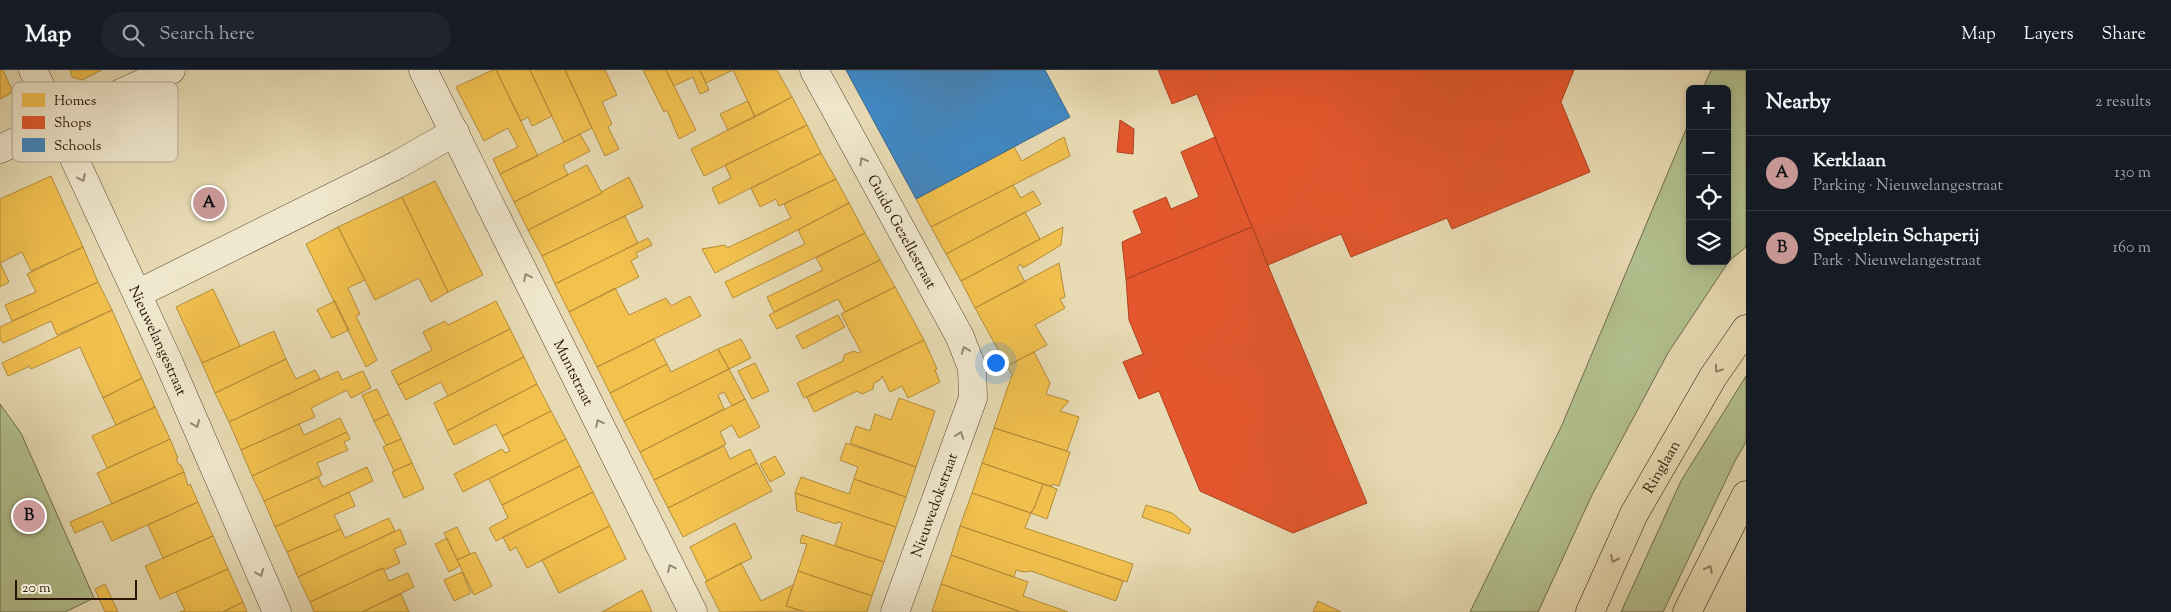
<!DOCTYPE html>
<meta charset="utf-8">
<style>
body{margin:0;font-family:"Sorts Mill Goudy",serif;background:#20242c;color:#f1f3f6}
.controls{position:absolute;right:15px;top:15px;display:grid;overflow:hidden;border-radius:8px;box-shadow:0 2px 8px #0003}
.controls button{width:45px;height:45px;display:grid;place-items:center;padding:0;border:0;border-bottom:1px solid #363941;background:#171b24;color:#f1f3f6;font:25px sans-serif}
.scale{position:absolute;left:15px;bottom:12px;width:122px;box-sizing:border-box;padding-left:5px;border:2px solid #281506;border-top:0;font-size:14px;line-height:18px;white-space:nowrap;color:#281506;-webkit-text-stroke:4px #f0e8ce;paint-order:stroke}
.you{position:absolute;left:995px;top:292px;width:18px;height:18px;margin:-12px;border:4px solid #fff;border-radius:50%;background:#1a73e8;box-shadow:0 0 0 8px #1a73e833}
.badge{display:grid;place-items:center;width:32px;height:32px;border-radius:50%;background:#c59692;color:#111;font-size:16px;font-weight:700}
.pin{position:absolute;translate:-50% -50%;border:2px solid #fff;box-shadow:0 1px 5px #0006}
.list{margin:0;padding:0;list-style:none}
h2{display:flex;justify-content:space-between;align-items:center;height:65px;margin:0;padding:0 20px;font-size:21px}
h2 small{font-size:16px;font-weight:400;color:#9ea1a6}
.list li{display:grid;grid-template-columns:32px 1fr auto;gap:15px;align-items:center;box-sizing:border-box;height:75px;padding:0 20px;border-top:1px solid #363941}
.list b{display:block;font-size:19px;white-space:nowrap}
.list p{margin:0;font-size:16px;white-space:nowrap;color:#9ea1a6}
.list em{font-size:16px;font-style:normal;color:#9ea1a6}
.icon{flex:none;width:28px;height:28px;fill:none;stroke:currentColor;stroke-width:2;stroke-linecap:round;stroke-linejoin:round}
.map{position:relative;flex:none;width:1746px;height:542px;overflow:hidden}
header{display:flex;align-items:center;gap:30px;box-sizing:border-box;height:70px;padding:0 25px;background:#171b24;border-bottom:1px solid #363941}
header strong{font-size:24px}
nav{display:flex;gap:28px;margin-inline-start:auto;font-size:18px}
.search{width:350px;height:45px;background:#20242c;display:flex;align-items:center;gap:12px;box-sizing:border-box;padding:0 18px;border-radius:28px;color:#9ea1a6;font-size:19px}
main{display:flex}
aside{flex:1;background:#171b24}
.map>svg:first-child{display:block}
</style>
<header>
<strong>Map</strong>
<div class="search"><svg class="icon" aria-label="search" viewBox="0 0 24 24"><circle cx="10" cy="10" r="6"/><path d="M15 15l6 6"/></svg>Search here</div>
<nav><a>Map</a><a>Layers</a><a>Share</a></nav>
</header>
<main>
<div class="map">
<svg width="1746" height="542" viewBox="0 0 1746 542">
<rect width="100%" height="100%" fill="#e8dbb4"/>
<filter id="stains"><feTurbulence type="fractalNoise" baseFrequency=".004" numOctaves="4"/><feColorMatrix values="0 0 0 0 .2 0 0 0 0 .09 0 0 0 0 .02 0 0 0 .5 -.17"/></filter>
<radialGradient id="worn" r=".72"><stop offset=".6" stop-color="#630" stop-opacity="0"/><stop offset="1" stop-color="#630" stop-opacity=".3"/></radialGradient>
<path fill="#b3c190" stroke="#6e6b4b" d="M1711 0H1746V177L1729 191 1668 283 1592 425 1538 542H1470L1562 355 1690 50V191H1727V19H1703Z
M1746 306V372L1735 391 1663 542H1621L1681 411Z
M0 334 21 363 94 528 65 542H0Z"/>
<path fill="#f2c14e" stroke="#b58d38" d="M0 0H3L12 20 10 24 0 29Z
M70 0H102L82 10 72 7Z
M493 0H496L538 86 500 104 493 89 518 77 508 58 484 71 456 17Z
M496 0H530L552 46 532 56 528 47 521 51Z
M530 0H565L592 58 564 72Z
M565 0H605L617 25 602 32 612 54 608 57 619 79 605 86Z
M643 0H666L696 60 679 69 667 40 664 42Z
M666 0H700L709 20 700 24 693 7 674 16Z
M700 0H733L706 13Z
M733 0H777L792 27 755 47Z
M792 27 807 55 704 106 691 79Z
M748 31 755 47 728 60 720 44Z
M807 55 821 83 719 134 712 118 731 108 725 95Z
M580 64 590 81 563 95 568 105 514 132 500 104Z
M1064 67 1070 86 931 157 916 129 1014 77 1022 91Z
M821 83 836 109 779 136 776 129 760 137 751 118Z
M587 95 602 123 528 160 514 132Z
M51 106 83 177 31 201 22 182 0 193 9 212 0 217V129Z
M629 107 643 137 542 186 528 160 602 123 601 122Z
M836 109 849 133 715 203 702 179 725 175 727 178 791 148 784 134Z
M435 111 483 205 448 222 402 127Z
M1013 115 1021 128 1033 121 1041 134 946 184 931 157Z
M402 127 448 222 431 232 419 208 375 230 338 157Z
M849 133 865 163 733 228 725 212 805 174 798 160Z
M1025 142 1040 169 961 211 946 184Z
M625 146 638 173 555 214 542 186Z
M338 157 365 210 348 218 360 244 356 246 377 290 366 297 306 174Z
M1063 157 1061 175 1023 198 1021 194 1017 197 1025 212 975 238 961 211Z
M865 163 880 190 774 242 767 227 823 200 816 188Z
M648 168 652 175 636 183 638 187 631 191 639 207 569 242 555 214Z
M83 177 98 212 12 251 5 235 36 222 27 204Z
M880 190 895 217 845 242 838 229 777 259 769 245Z
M1059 193 1065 227 1060 229 1065 238 1035 255 1047 275 1007 296 975 238Z
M98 212 112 240 57 265 51 251 3 273 0 269V257Z
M895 217 924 270 804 328 797 313 843 291 844 285 854 281 858 283 861 282 841 244Z
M615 218 629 245 666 228 671 236 690 226 701 246 597 297 569 242Z
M213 219 240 276 202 293 176 237Z
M335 231 349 260 332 268 317 240Z
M496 231 510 259 398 315 391 301 432 280 423 262 445 251 448 255Z
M112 240 142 308 103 328 80 277 31 299 30 296 8 306 2 293Z
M838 245 845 257 803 279 796 266Z
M510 259 524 287 448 326 441 312 406 330 398 315Z
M274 261 286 289 215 323 202 293Z
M654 269 667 294 610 323 597 297Z
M741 269 751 288 729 299 718 279Z
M924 270 937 299 935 300 940 312 908 328 902 316 890 322 882 306 880 310 874 313 873 319 862 324 857 321 814 342 807 327Z
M718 279 729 299 624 351 610 323 667 294 671 302Z
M1034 282 1050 313 1046 324 1069 331 1060 341 1079 347 1067 381 994 358 1012 305 1007 296Z
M524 287 537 314 447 361 434 333Z
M286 289 296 309 315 300 320 309 229 352 215 323Z
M755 293 769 321 752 329 738 301Z
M729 299 745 329 732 336 724 322 718 325 724 339 640 382 624 351Z
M338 301 342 310 363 301 371 318 351 328 347 320 311 338 315 347 241 380 229 352Z
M142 308 155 337 116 355 103 328Z
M537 314 551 341 502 366 496 354 454 375 447 361Z
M377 319 389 344 374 351 362 325Z
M899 328 935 341 916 397 850 373 856 356 870 361 875 344 891 350Z
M745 329 760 357 739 368 732 355 720 362 726 374 654 410 640 382Z
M155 337 170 369 107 398 92 366Z
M551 341 566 369 463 422 454 404 502 379 505 383 510 381 502 366Z
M389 344 401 369 386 375 374 351Z
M340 348 347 362 252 406 241 380 299 354 304 365Z
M994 358 1070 382 1059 416 1053 414 1052 416 1043 414 982 393Z
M347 362 350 369 344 372 348 380 317 393 322 405 264 431 252 406Z
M170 369 178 388 176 389 179 395H181L184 402 112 434 97 403Z
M401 369 412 393 394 401 383 377Z
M566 369 580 396 502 435 489 409Z
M846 373 916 397 906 427 854 409 858 397 840 390Z
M724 376 730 389 750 379 757 393 668 438 654 410Z
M775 386 785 404 770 412 760 394Z
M412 393 424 419 404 428 392 402Z
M757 393 772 421 683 467 668 438Z
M982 393 1043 414 1035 436 1031 443 972 423Z
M580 396 593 422 496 471 489 458 508 448 502 435Z
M367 397 373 411 275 457 264 431 318 407 323 417Z
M184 402 188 416 190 414 198 432 112 471 102 451 75 463 70 452Z
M801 407 849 424 854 409 906 427 896 457 795 423Z
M1043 414 1057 419 1047 449 1031 443 1035 436Z
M349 422 355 436 334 445 341 459 287 482 275 457Z
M593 422 610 456 527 498 516 477 510 481 503 467Z
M795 423 896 457 884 492 835 476 842 453 837 452 836 454 797 441Z
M972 423 1031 443 1025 458 1133 494 1127 512 960 456Z
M198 432 213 466 163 488 148 455Z
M1146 435 1172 443 1191 459 1189 464 1142 447Z
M389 448 395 461 298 507 287 482 341 459 345 468Z
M735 453 752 488 707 511 690 477Z
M610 456 626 489 559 523 542 490Z
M960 456 1123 511 1116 531 1031 501 1024 502 1016 500 1014 507 951 485Z
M457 457 470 484 457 490 444 463Z
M400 459 406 474 394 479 400 493 384 500 383 498 310 532 298 507Z
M802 465 884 492 872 526 798 501 807 474 800 473Z
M213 466 228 499 160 529 145 496Z
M447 468 460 496 449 502 435 474Z
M475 482 492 516 474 525 457 490Z
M951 485 1028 512 1023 526 1068 542H1021L941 514Z
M741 493 761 531 793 515 786 536 803 541 720 542 705 512Z
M383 498 389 511 408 503 414 517 362 542H314L310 532Z
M228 499 243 532 223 542H180L185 540 176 522Z
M798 501 872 526 867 542H805L786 536Z
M462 502 471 523 454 531 444 510Z
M105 514 118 542H105L95 519Z
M941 514 1021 542H932Z
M642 520 652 542H602Z
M401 524 409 542H362Z
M1318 531 1341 542H1313Z
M243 532 247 542H223Z"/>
<path fill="#e4572e" stroke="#ac4322" d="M1158 0H1574L1561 32 1590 102 1452 159 1447 148 1351 187 1341 164 1268 195 1197 24 1172 34Z
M1120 50 1134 59 1133 84 1117 82Z
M1215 67 1252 157 1126 209 1122 172 1142 163 1133 141 1166 127 1171 139 1199 127 1181 82Z
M1252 157 1367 433 1293 463 1200 421 1159 321 1139 329 1123 292 1143 284 1129 250 1126 209Z"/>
<path fill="#3f88c5" stroke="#38668c" d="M846 0H1045L1070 47 916 129Z"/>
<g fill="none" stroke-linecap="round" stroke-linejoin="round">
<defs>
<g id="minor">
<path id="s1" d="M33 0 169 293 277 542"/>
<path id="s2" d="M423 0 693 542"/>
<path id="s3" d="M814 0 960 267 972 298 973 328 895 542"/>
<path d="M0 79 171 0"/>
<path d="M137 224 397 95 455 62"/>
</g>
<g id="major">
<path id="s4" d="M1590 542 1634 444 1713 307 1746 259"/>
<path d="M1687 542 1746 425"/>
</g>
</defs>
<use href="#minor" stroke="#584632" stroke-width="29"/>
<use href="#major" stroke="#281506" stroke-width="29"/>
<use href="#minor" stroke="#f0e8ce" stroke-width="28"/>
<use href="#major" stroke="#e8dbb4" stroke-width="28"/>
</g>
<defs><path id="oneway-chevron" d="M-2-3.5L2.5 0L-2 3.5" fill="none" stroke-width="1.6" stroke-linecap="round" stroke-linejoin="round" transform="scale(1.25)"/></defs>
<g stroke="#968974">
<use href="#oneway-chevron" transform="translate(863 91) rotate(-119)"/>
<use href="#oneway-chevron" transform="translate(82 108) rotate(65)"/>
<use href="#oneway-chevron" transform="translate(527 207) rotate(-116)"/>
<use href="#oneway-chevron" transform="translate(965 280) rotate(-112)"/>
<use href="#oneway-chevron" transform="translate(599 353) rotate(-116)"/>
<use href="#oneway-chevron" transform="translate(196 354) rotate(67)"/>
<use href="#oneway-chevron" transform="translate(960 365) rotate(-70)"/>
<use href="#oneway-chevron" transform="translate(671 498) rotate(-116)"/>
<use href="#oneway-chevron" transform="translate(260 503) rotate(67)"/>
</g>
<g stroke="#928266">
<use href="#oneway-chevron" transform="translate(1718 299) rotate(125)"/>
<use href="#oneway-chevron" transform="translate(1614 489) rotate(114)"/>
<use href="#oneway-chevron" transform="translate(1709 499) rotate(-63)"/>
</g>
<g text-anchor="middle" stroke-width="5" stroke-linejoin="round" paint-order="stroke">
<g font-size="15" fill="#281506" stroke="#f0e8ce">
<text dy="5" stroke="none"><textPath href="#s3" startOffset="184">Guido Gezellestraat</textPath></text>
<text dy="5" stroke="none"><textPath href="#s1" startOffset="298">Nieuwelangestraat</textPath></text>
<text dy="5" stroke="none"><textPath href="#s2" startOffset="338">Muntstraat</textPath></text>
<text dy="5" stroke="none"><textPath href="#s4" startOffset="162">Ringlaan</textPath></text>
<text transform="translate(934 435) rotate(-70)" y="5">Nieuwedokstraat</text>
</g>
</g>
<rect x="12" y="12" width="166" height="80" rx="8" fill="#f0e8ce" stroke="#b4a992" stroke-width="1"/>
<rect x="22" y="23" width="23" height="14" fill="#f2c14e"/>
<rect x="22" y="46" width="23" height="13" fill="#e4572e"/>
<rect x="22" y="68" width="23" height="14" fill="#3f88c5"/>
<g font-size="14" fill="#281506">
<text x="54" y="35">Homes</text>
<text x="54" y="57">Shops</text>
<text x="54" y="80">Schools</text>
</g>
<rect width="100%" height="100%" filter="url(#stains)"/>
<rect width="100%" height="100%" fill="url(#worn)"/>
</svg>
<div class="controls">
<button>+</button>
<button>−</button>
<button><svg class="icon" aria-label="locate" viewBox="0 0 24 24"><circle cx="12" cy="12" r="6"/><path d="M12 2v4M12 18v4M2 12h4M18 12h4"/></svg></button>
<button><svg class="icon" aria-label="layers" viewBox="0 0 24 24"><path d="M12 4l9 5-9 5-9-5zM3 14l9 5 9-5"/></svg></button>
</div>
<div class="scale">20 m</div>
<div class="you"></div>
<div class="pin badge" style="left:209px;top:133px">A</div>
<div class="pin badge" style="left:29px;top:446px">B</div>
</div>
<aside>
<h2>Nearby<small>2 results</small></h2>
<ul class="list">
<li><span class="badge">A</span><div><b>Kerklaan</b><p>Parking · Nieuwelangestraat</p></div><em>130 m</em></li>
<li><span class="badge">B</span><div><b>Speelplein Schaperij</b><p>Park · Nieuwelangestraat</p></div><em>160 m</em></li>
</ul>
</aside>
</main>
